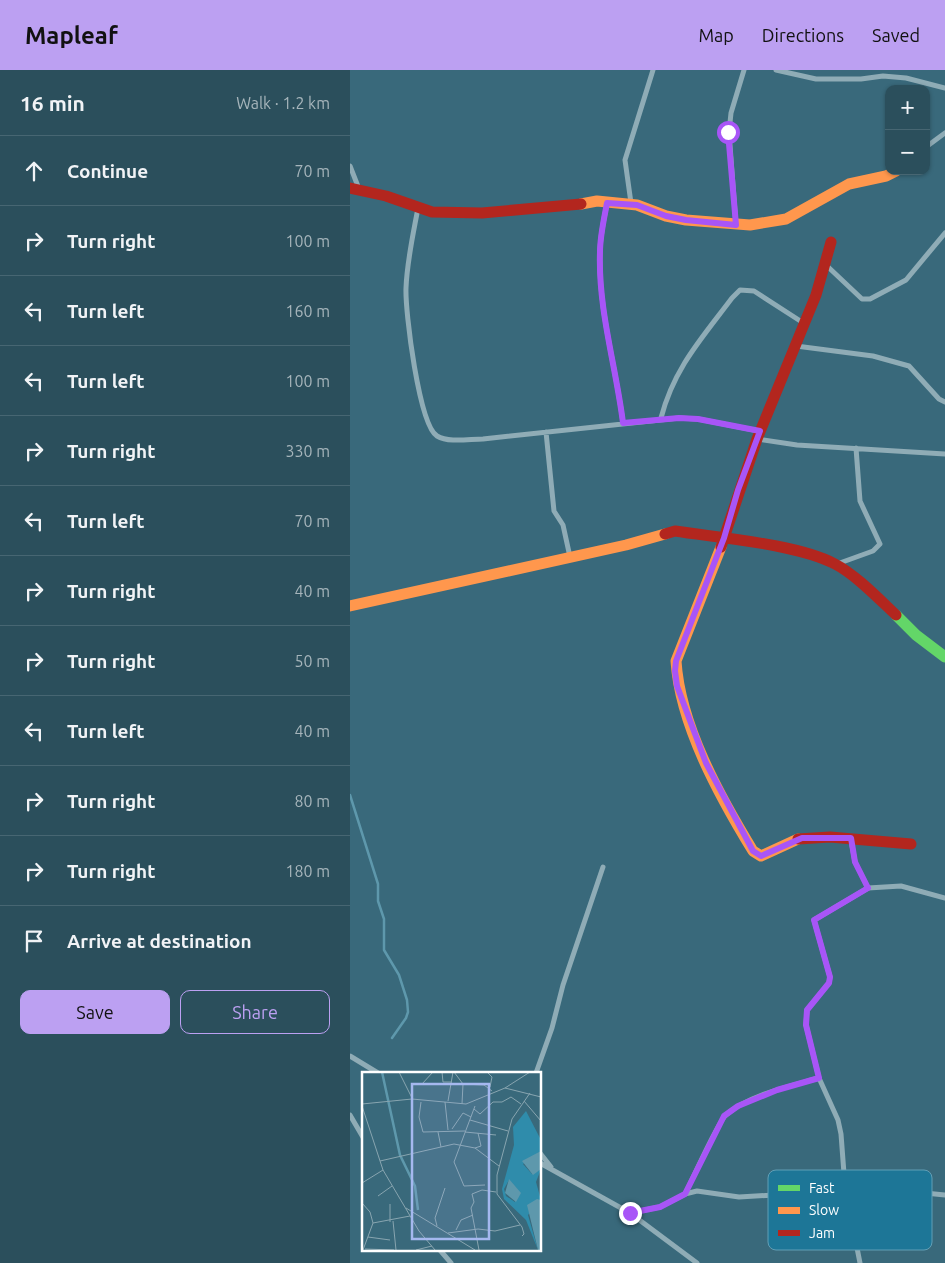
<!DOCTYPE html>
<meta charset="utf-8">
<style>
body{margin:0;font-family:Ubuntu,sans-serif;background:#375965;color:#f1f3f6}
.controls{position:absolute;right:15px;top:15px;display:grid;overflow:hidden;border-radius:10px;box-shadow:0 1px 4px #0004}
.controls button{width:45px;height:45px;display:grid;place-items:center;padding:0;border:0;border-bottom:1px solid #476672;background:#2b4f5c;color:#f1f3f6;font:25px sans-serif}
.stop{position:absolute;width:15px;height:15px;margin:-11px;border:4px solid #a855f7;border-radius:50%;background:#fff}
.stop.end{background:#a855f7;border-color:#fff;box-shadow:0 1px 5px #0008}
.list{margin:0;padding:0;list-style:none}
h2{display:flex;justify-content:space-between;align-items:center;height:65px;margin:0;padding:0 20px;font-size:21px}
h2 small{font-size:16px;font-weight:400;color:#a6b5bb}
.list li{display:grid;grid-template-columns:32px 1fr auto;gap:15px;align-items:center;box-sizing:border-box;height:70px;padding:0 20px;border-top:1px solid #476672}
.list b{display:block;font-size:19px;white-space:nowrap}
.list em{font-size:16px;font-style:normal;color:#a6b5bb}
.actions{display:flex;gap:10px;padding:15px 20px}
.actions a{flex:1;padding:11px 0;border:1px solid #bca0f2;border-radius:10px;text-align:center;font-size:18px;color:#bca0f2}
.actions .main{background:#bca0f2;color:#111}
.icon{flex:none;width:28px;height:28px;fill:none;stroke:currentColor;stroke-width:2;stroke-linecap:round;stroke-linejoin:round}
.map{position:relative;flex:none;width:595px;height:1193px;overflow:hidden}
header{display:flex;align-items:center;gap:30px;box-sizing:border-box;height:70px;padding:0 25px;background:#bca0f2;color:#111}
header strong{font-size:24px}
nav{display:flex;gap:28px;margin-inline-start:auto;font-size:18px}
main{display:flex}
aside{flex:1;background:#2b4f5c}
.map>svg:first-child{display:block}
</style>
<header>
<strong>Mapleaf</strong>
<nav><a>Map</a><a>Directions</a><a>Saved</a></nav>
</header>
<main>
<aside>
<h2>16 min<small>Walk · 1.2 km</small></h2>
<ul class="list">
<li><svg class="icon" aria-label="ahead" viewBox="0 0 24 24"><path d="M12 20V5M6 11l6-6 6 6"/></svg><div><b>Continue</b></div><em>70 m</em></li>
<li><svg class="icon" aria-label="right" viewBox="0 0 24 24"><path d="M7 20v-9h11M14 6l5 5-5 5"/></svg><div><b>Turn right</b></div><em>100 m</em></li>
<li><svg class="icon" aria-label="left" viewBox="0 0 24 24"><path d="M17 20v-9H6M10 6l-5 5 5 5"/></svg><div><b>Turn left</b></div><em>160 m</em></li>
<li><svg class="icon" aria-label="left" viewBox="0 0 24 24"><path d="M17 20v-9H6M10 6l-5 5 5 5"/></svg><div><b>Turn left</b></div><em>100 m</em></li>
<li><svg class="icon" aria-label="right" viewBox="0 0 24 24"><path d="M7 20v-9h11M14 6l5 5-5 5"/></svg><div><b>Turn right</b></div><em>330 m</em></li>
<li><svg class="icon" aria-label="left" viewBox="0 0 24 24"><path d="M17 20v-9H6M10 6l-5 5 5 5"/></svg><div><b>Turn left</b></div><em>70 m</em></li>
<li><svg class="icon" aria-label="right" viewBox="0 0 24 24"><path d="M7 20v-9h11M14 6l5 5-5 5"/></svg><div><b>Turn right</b></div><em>40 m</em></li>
<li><svg class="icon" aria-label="right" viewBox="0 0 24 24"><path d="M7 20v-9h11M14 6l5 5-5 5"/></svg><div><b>Turn right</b></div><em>50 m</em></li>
<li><svg class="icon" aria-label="left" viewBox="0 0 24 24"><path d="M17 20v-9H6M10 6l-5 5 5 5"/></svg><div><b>Turn left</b></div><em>40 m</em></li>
<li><svg class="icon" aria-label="right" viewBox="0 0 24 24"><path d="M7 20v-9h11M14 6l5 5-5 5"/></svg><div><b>Turn right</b></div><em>80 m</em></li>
<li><svg class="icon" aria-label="right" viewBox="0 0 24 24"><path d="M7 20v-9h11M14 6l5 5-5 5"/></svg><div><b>Turn right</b></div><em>180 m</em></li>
<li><svg class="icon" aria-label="arrive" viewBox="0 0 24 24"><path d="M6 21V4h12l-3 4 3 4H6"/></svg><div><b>Arrive at destination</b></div></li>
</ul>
<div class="actions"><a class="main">Save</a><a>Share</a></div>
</aside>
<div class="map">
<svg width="595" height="1193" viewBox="0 0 595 1193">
<rect width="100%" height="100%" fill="#39697b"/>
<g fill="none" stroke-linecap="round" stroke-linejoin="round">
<path stroke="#5e98ac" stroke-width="2.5" d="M0 725 28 814V831L34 849V880L49 905 57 930 58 942 56 948 42 968"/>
<path stroke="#8facb6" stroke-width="5" d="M426 0 466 9H511L533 6 556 8 595 18
M576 77 595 63
M0 96 9 119
M257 133C254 149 250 166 250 182 248 240 266 296 273 353
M281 133 275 90 303 0
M68 138C63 165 57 191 56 218 55 241 69 355 87 366 99 373 119 369 133 369L329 348 348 349 409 361
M386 155 379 62 381 43 394 0
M476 195 512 229H520L556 210 595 163
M446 276 523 286 559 296 589 329 595 332
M311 348C324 298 352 268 382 228L390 220 404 221 455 254
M196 362 204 441 213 455 220 487
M407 369 447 375 595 384
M487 494 523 481 530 474 510 431 506 378
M501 770 505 792 518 818
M0 986 28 1003
M186 1003 202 958 213 915 253 797
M0 1045 14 1069
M190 1083 201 1097
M190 1093 280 1143 347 1193
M335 1124C343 1109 367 1053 376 1045 398 1025 441 1016 469 1008
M280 1143 310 1137 335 1124 347 1121 389 1127 473 1122 505 1116 595 1125
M89 1179 101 1193
M510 1193 495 1117 491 1064 488 1050 469 1008 456 955 457 940 479 913 480 907 464 850 518 818 551 816 595 828"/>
<path stroke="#63d668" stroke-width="11" d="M546 545 566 565 595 587"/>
<path stroke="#ff974d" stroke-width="11" d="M231 134 247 131 287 135 316 146 336 150 400 155 436 149 499 114 536 106 546 101
M371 477 326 591C330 655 370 727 403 781L411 786 448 769
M0 536 276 475 315 464"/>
<path stroke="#b3261e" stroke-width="11" d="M0 118 36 126 82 142 132 143 231 134
M315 464 325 461C370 468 447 474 485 494 506 505 529 529 546 545
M371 477 407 369 466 225 481 172
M448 769 480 767 561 774"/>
</g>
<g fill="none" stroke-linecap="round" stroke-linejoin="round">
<path stroke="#a855f7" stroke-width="6" d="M280 1143 310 1137 335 1124 374 1046 388 1036 427 1020 469 1008 456 955 457 940 479 913 480 907 464 850 518 818 505 792 501 768H452L411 786 403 781 356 693 327 616 325 601 326 591 374 468 388 420 410 361 348 349 329 348 273 353C266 296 248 240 250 182 250 166 254 149 257 133L287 135 316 146 336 150 386 155 378 62"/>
</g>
<g transform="translate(12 1002)">
<rect width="179" height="179" fill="#39697b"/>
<path d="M164 39 179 68V79L161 92 170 102 179 97 174 110 179 128 166 143 176 178 164 148 142 127 140 117 152 73 151 55ZM147 108 155 117 153 130 144 124 142 117Z" fill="#2f8cab" fill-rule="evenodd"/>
<path d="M179 79V97L171 103 160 89ZM147 107 159 121 154 130 143 121ZM175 127 179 128V178H176L165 133Z" fill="#5e98ac"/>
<path fill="none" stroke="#5e98ac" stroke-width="2.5" d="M20 0 38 83 53 114 56 138"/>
<path fill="none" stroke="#88a5b0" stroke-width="1" d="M37 0 51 28M80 0 81 10H90M92 0 101 12 122 13 130 19M125 0 130 5 128 15M60 12 71 0M143 16 179 25M86 29 91 0M162 29 179 49M59 30 57 45 61 60 103 59M83 30 86 58M0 32 50 27 104 32 143 16 168 0M100 32 101 12M0 34 21 98 57 159 73 178M113 34 92 90 102 114 123 113M112 37 118 42 131 30H140L149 25 159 32M108 48 146 59M90 57 101 41 109 45M76 60 79 75M103 60 134 63M113 76 119 74 116 61M18 89 92 72 113 76 137 94M0 111 21 98M16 124 30 114M0 131 8 140 11 151 1 178M44 136 113 178M31 149 34 178M28 150V132M11 151 48 144M75 154 73 146 83 116M94 158 99 148 111 143M86 161 116 157 133 159 158 153M160 164 162 162 160 155 135 122V103L150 47 168 21M6 165 28 168M3 177 32 178M54 178 70 174M117 178 109 136 112 130 110 122 120 118 134 120"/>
<path fill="#a5b8ef" fill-opacity="0.15" stroke="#a5b8ef" stroke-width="2.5" d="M50 12H127V167H50Z"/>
<rect width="179" height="179" fill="none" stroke="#fff" stroke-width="2.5"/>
</g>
<rect x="418" y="1100" width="164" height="80" rx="8" fill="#1d7697" stroke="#619fb6" stroke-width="1"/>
<rect x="428" y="1115" width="22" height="6" fill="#63d668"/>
<rect x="428" y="1137" width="22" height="7" fill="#ff974d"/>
<rect x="428" y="1160" width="22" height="6" fill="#b3261e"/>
<g font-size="14" fill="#fff">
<text x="459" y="1123">Fast</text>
<text x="459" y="1145">Slow</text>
<text x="459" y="1168">Jam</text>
</g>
</svg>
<div class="controls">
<button>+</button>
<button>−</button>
</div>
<div class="stop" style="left:378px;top:62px"></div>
<div class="stop end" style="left:280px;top:1143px"></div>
</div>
</main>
